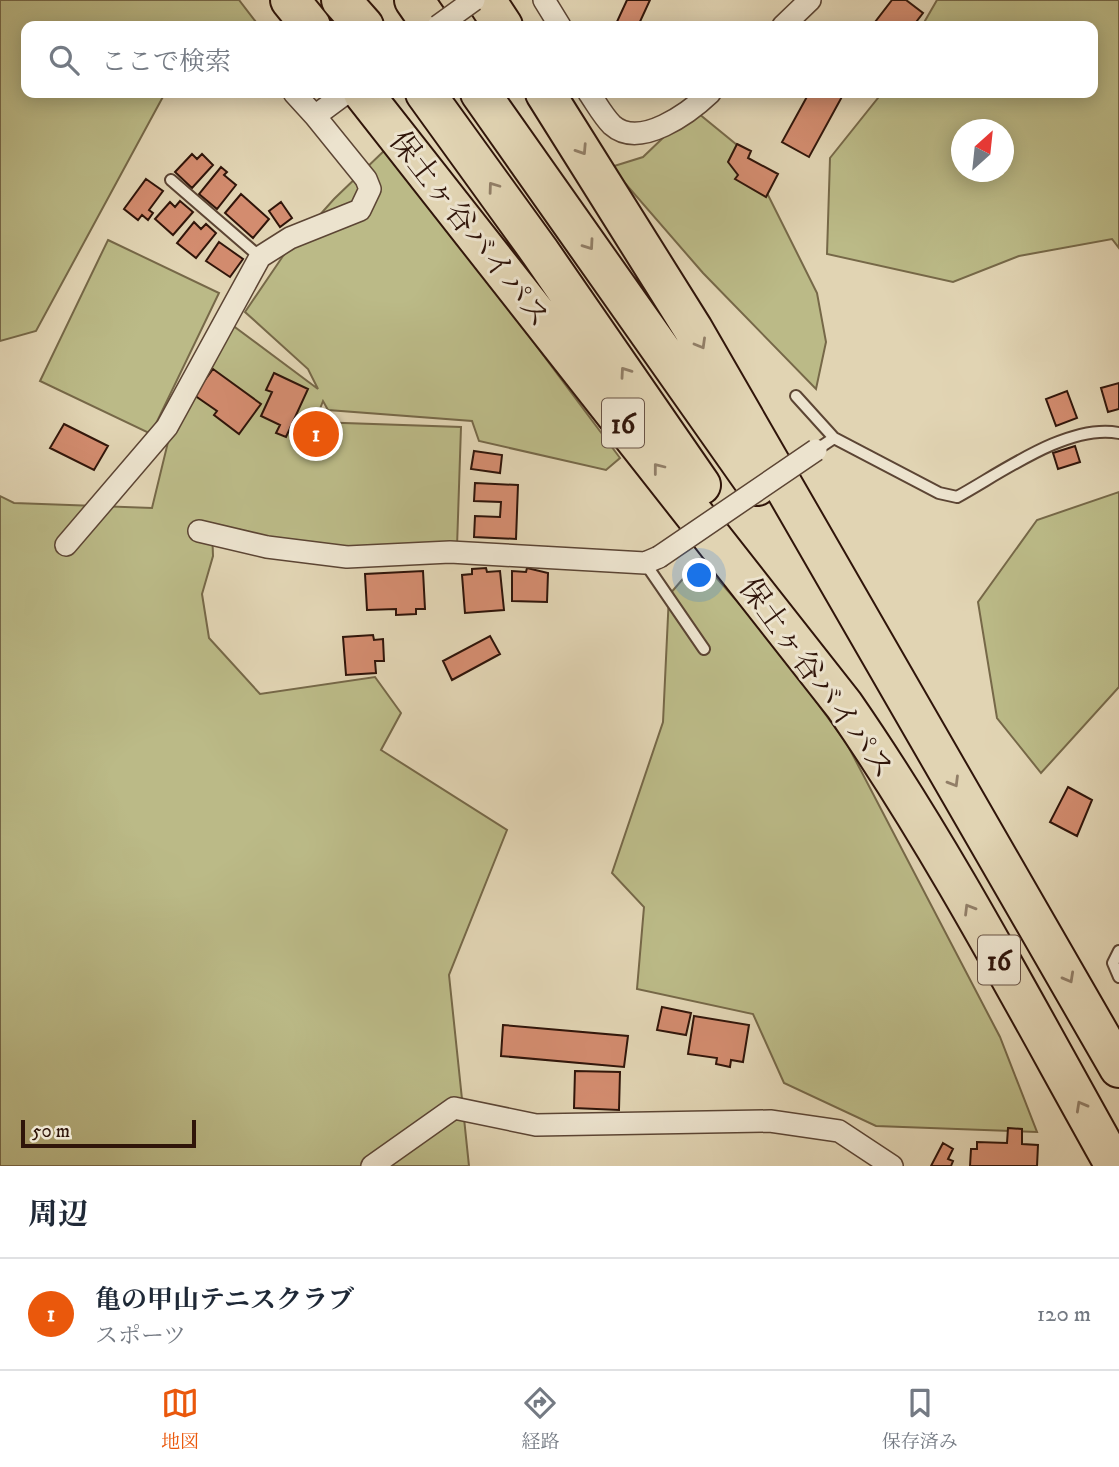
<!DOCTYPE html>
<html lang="ja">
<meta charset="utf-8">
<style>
body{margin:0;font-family:"IM FELL DW Pica","Noto Serif JP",serif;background:#f2f2f3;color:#1f2937}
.compass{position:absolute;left:951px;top:119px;width:63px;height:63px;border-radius:50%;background:#fff;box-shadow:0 4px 18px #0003;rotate:27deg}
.scale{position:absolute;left:21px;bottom:18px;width:175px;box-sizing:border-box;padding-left:7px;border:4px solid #30150a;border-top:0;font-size:19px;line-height:24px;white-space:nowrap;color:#30150a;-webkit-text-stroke:5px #ece3ce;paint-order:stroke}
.you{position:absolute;left:700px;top:576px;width:24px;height:24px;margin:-18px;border:5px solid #fff;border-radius:50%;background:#1a73e8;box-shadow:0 0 0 10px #1a73e833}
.badge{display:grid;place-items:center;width:46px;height:46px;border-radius:50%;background:#ea580c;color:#fff;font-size:23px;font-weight:700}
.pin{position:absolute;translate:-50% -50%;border:4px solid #fff;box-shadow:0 2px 7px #0006}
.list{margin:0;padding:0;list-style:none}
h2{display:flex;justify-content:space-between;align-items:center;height:91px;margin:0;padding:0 28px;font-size:30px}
h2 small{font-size:23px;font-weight:400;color:#747a83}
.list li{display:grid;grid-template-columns:46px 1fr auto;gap:21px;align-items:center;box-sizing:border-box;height:112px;padding:0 28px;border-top:2px solid #e0e1e3}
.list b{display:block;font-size:26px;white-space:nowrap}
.list p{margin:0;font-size:23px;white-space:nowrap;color:#747a83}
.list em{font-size:23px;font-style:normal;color:#747a83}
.icon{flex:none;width:38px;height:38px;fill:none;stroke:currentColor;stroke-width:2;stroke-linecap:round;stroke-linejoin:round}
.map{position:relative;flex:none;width:1119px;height:1166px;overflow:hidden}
.search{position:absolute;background:#fff;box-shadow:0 4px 18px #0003;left:21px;right:21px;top:21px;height:77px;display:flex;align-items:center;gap:18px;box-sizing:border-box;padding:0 24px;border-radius:14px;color:#747a83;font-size:26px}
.sheet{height:203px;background:#fff}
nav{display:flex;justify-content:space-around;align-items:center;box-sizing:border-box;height:98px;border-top:2px solid #e0e1e3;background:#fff;font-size:19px;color:#747a83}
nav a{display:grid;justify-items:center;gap:4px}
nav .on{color:#ea580c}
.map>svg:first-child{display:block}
</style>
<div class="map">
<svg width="1119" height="1166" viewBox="0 0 1119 1166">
<rect width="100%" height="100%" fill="#e1d4b3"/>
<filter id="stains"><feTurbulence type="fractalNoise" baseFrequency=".00286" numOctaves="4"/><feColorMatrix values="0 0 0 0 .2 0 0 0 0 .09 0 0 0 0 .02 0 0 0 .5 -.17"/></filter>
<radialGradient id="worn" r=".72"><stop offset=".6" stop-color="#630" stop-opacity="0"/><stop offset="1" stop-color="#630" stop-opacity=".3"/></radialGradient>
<path fill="#bbba87" stroke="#766848" stroke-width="2" fill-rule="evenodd" d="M0 0H239L259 26H26V93H165L36 331 0 341Z
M937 0H1119V248L1112 239 1019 256 953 282 827 254 830 158 882 93H1093V26H922ZM962 130H1004V172H962Z
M693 109 737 145 759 177 817 293 826 342 816 389 703 273 611 167 643 157Z
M388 147 620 458 606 470 479 441 472 421 328 410 323 401 315 422 461 427 457 547 347 549 287 543 212 526 213 556 202 594 209 638 260 694 375 677 401 713 381 750 507 830 449 975 469 1166H0V496L14 503 152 508 168 442 228 322 318 389 308 369 245 312 283 256 334 199Z
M108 240 219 293 151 434 40 381Z
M1119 492V687L1041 773 997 718 978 602 1037 520Z
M700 559 772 641 847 744 1000 1037 1037 1132 876 1126 784 1083 753 1014 637 989 644 907 612 873 663 722 669 595Z"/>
<path fill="#d38c6f" stroke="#30150a" stroke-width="2" d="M627 0H650L638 26H615Z
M892 0H906L923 13 913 26H872Z
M809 93H844L809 157 782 142Z
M737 144 751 151 748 158 778 174 766 197 735 179 738 175 728 162Z
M192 154 197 159 202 154 213 165 192 188 175 172Z
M221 167 227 172 224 175 236 185 217 209 199 194Z
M146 179 163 191 149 210 153 213 148 220 142 215 138 220 124 209Z
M241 194 269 219 253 238 225 213Z
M180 201 193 212 173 235 155 219 170 202 175 207Z
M281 202 292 218 280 227 269 211Z
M194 222 201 229 206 224 216 233 196 258 177 243Z
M219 242 243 259 230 277 206 261Z
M213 369 261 404 239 434 214 415 217 411 194 395Z
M274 373 308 389 286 437 276 433 280 425 261 416 272 392 266 390Z
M1119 383V409L1108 412 1101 388Z
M1067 391 1077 418 1056 426 1046 399Z
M64 424 108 446 94 470 50 448Z
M1075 446 1080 462 1058 469 1053 453Z
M474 451 502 455 500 473 471 469Z
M475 483 518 485 516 539 474 537 475 516 500 517 501 502 474 501Z
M486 568 487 572 500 571 504 610 465 613 462 575 472 574V569Z
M527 568 548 573 547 602 512 601V571L526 572Z
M423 571 425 609H416V614L396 615V609L367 610 365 574Z
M373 635 374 640 383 639 384 661H375L376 673 346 675 343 637Z
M490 636 500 654 452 680 443 661Z
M1068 787 1092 800 1077 836 1050 822Z
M662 1007 691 1013 686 1035 657 1030Z
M694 1016 749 1025 743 1062 731 1060 730 1067 716 1064 717 1058 688 1054Z
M503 1025 628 1036 624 1067 501 1056Z
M575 1071 620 1072 619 1110 574 1108Z
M1008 1128 1022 1129V1144L1038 1145 1037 1166H970L971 1149H977V1142L1007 1143Z
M943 1143 953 1149 948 1159 953 1161 951 1166H931Z"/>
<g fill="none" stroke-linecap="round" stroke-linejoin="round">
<defs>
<path id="service" d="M171 180 260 257
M796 396 834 438
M816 450 834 438 939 493 957 497C1001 473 1068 423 1119 433
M645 563 704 649
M1119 951 1113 963 1119 977"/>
<path id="minor" d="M544 0 560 26
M783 26 810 0
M294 93 315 116
M589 93C596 103 603 116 612 125 640 150 690 112 710 93
M199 531 267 547 347 557 450 552 645 563 659 557
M66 545 167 427 260 257 290 238 360 210 370 189 366 179 315 116 346 93
M372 1166 454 1108 536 1125 770 1121 839 1131 892 1166"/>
<path id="motorway" d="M290 0 311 26
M341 0 364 26
M414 0 432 26
M486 0 503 26
M363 93 844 705C945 851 1028 1011 1115 1166
M425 93 540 252 701 485
M480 93 757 486
M545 93 693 329 1119 1068"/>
</defs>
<use href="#service" stroke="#5c4534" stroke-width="14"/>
<use href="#minor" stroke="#5c4534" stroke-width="24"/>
<use href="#motorway" stroke="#30150a" stroke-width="42"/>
<use href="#service" stroke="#ece3ce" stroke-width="10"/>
<use href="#minor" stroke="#ece3ce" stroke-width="21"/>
<use href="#motorway" stroke="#e1d4b3" stroke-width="38"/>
<defs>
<path id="minor-bridge" d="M438 26 474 0
M659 557 816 450"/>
</defs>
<use href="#minor-bridge" stroke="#5c4534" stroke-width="24" stroke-linecap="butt"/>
<use href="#minor-bridge" stroke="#ece3ce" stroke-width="21"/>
</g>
<defs><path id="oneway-chevron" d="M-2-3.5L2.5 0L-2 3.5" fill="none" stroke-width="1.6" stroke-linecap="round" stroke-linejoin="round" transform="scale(1.75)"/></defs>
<g stroke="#917e67">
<use href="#oneway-chevron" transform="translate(582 150) rotate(57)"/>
<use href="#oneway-chevron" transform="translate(493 187) rotate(-126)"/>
<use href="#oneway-chevron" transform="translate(589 245) rotate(55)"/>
<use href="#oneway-chevron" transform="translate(701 344) rotate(60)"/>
<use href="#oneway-chevron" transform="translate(625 372) rotate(-125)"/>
<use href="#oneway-chevron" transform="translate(658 468) rotate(-128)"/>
<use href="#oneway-chevron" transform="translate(954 782) rotate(59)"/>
<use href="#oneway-chevron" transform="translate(969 909) rotate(-121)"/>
<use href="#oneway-chevron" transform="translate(1069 978) rotate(61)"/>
<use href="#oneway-chevron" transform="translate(1081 1106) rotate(-119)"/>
</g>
<g text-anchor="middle" stroke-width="6" stroke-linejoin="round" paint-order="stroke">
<g fill="#ece3ce" stroke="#685345" stroke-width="2">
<rect x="602" y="398.5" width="42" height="49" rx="5"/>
<rect x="978" y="935.5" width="42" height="49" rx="5"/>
</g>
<g font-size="28" font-weight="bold" fill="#30150a">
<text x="623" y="433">16</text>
<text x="999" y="970">16</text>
</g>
<g font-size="30" fill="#30150a" stroke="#ece3ce">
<text transform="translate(470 229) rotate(52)" y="10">保土ヶ谷バイパス</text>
<text transform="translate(817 678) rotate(54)" y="10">保土ヶ谷バイパス</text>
</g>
</g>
<rect width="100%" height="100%" filter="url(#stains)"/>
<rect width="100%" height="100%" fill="url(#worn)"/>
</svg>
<svg class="compass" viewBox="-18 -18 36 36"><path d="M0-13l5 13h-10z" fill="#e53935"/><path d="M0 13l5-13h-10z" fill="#747a83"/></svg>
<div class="scale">50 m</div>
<div class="you"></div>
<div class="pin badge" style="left:316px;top:434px">1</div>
<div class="search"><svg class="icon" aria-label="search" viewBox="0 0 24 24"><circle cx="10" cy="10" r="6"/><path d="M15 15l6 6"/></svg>ここで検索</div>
</div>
<section class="sheet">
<h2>周辺<small></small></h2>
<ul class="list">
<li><span class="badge">1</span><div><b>亀の甲山テニスクラブ</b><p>スポーツ</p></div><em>120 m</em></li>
</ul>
</section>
<nav>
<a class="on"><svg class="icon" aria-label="map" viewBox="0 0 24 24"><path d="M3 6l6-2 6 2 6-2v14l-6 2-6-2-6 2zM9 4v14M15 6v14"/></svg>地図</a>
<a><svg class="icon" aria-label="directions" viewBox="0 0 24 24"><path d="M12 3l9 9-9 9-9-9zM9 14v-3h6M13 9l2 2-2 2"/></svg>経路</a>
<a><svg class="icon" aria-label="saved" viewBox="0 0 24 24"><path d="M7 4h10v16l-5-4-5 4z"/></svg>保存済み</a>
</nav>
